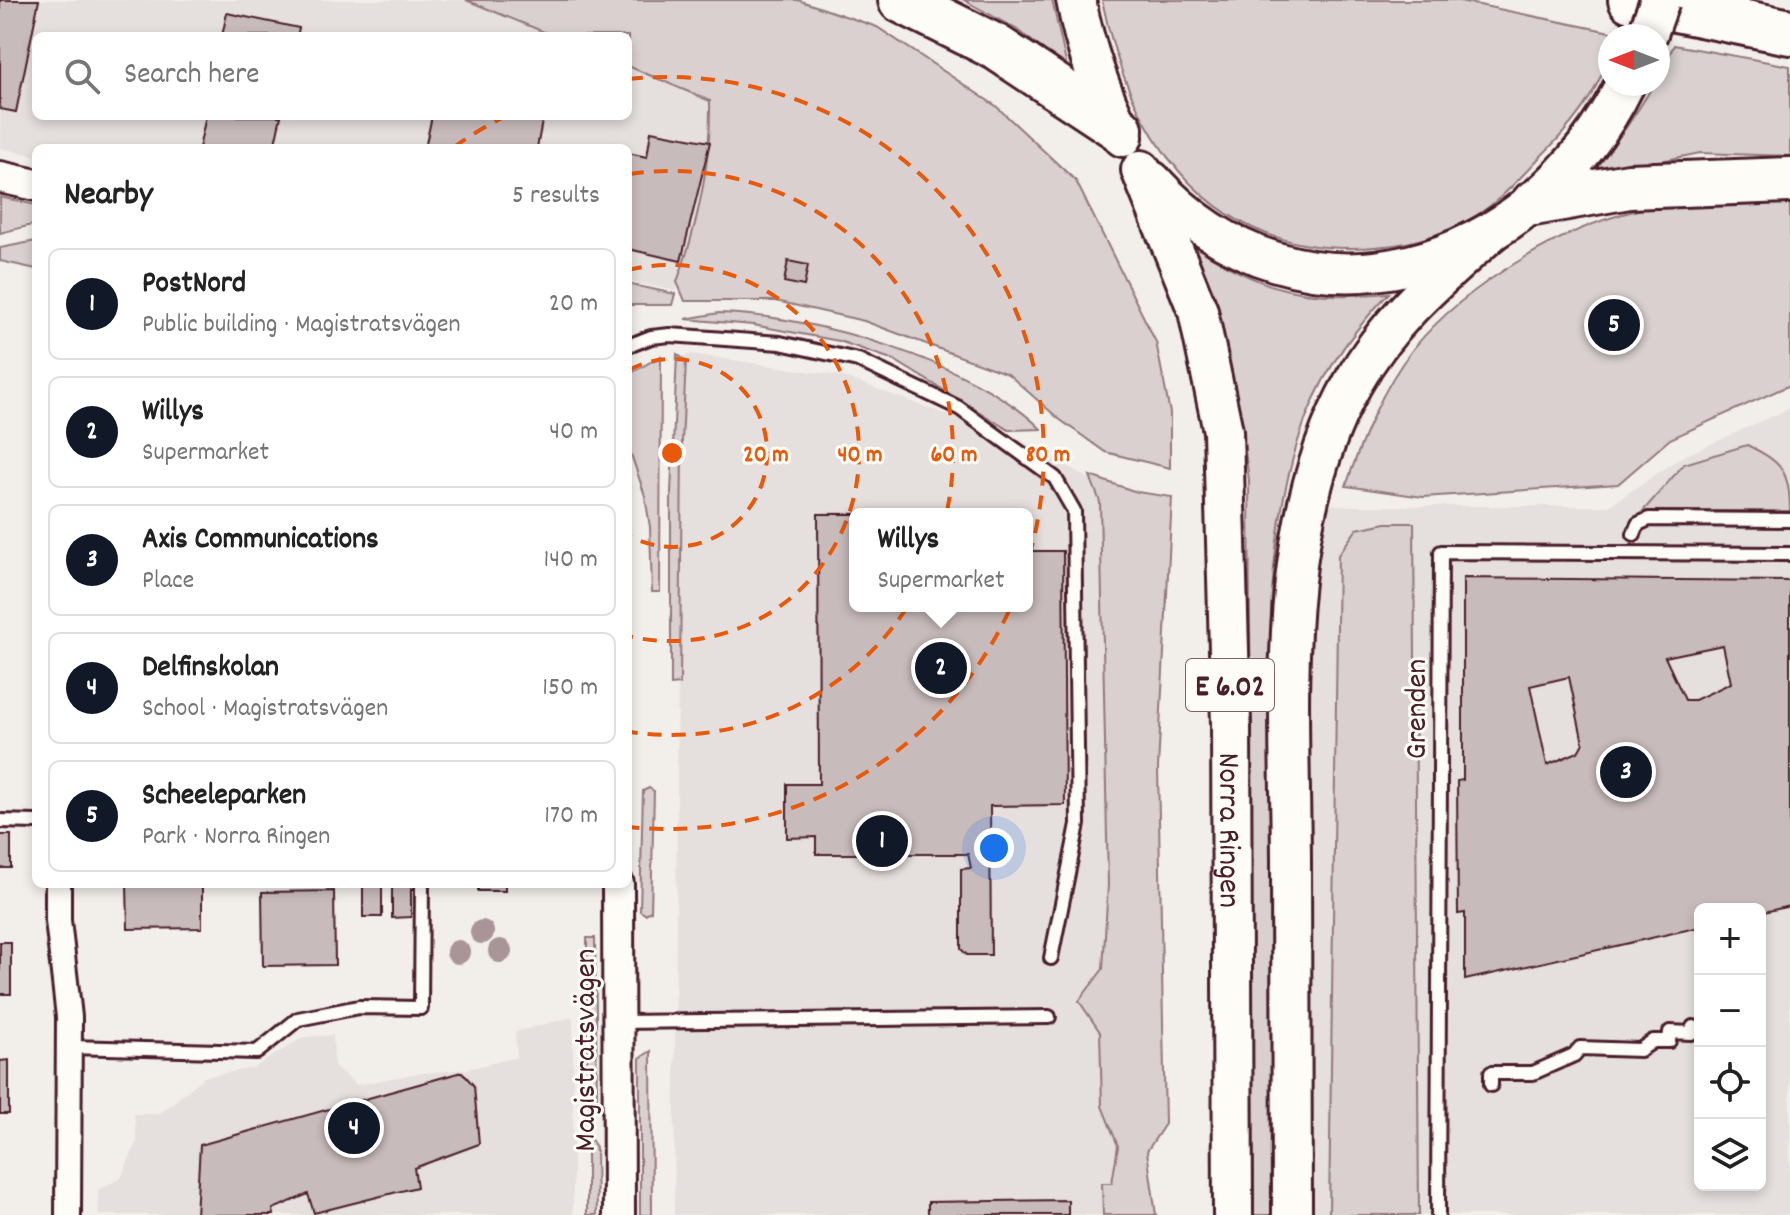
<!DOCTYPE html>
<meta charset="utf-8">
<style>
body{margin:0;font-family:Dekko,sans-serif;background:#f2f2f2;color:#222}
.controls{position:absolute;right:24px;bottom:24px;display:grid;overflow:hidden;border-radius:12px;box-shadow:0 4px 12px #0003}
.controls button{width:72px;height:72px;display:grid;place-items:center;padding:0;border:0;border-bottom:2px solid #e0e0e0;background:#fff;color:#222;font:40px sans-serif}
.compass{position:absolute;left:1598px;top:24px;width:72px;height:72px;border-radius:50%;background:#fff;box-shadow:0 4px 12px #0003;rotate:270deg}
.you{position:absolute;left:994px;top:848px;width:28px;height:28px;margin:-20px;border:6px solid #fff;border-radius:50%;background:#1a73e8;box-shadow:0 0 0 12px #1a73e833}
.badge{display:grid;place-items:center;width:52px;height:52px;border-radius:50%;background:#111827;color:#fff;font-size:26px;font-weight:700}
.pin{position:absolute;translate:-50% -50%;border:4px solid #fff;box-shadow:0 2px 8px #0006}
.popup{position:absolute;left:849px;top:508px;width:184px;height:104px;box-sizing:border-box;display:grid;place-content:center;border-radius:12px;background:#fff;filter:drop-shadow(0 2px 6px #0005);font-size:26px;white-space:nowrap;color:#767676}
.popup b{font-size:30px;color:#222}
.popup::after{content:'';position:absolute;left:50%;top:100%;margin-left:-16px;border:16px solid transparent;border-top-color:#fff}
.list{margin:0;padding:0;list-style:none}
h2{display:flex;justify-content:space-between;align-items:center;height:104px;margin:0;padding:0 32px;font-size:34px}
h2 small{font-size:26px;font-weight:400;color:#767676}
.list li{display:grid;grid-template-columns:52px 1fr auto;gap:24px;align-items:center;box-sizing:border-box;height:112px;margin:0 16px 16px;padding:0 16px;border:2px solid #e0e0e0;border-radius:12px}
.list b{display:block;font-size:30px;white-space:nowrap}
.list p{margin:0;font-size:26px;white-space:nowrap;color:#767676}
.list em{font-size:26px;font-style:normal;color:#767676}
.icon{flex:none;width:44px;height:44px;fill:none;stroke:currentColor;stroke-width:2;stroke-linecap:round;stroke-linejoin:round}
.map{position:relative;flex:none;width:1790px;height:1215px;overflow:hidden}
.search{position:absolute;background:#fff;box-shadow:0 4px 12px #0003;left:32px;top:32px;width:600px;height:88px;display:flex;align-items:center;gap:20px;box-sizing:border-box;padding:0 28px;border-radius:12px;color:#767676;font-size:30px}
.panel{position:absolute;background:#fff;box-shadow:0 4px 12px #0003;left:32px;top:144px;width:600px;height:744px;border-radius:12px}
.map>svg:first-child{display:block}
</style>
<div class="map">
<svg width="1790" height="1215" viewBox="0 0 1790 1215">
<rect width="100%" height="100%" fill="#f2efeb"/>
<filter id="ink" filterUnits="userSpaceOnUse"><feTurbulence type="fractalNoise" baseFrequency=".0125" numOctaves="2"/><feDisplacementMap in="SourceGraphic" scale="16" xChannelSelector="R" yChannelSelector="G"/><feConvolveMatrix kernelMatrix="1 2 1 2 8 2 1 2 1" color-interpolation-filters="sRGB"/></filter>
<g filter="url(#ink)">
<path fill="#e5dfdd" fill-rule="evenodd" d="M0 0H485L572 36H36V116H628V59L735 104 676 291 628 281V148H36V156L0 148Z
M691 354 841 376 1038 448 1123 499 1139 1215H674L680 358ZM855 514H1027V606H855Z
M1790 408V1215H1292L1308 503 1355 506H1609L1680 458ZM1700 909H1760V1185H1700Z
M573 1017V1215H99L98 1190 121 1178 137 1141 134 1114H159L204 1077 253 1068 304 1037 333 1035 334 1066 357 1085 413 1074 468 1069 517 1057 515 1032Z"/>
<path fill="#d9d0cf" stroke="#92787d" stroke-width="2" d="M466 0H798L877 27 996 106 1076 181 1156 342 1170 413V468L1105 452 1059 419 1008 374 864 321 776 301H685L677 282C698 224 711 162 710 101L628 66V36H554Z
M964 0H1052L1067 67 1016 29Z
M1102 0H1455L1620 34 1610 36C1610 78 1576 121 1547 150 1523 174 1496 207 1465 222 1428 242 1390 248 1348 248 1203 248 1128 130 1102 0Z
M1674 45 1790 66V156L1700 153 1588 176C1624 134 1652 93 1674 45Z
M0 197 36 205V224L0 233Z
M1725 200 1790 204V385L1670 439 1618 484 1423 497 1346 486C1362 439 1382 388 1413 349 1466 284 1570 222 1652 207 1676 202 1701 202 1725 200Z
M36 241V269L0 261V248Z
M1190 243C1263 292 1302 300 1389 293 1347 337 1316 382 1298 441 1263 552 1270 675 1270 790 1270 932 1271 1073 1272 1215H1254L1249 480C1238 398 1225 318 1190 243Z
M628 284 675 294 672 305H628Z
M719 313C813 315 974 362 1041 429L1009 430 894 360 839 341 753 325 685 319Z
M677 354 686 361 682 442 680 684 671 685V493Z
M661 356 660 592H652L650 527 645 496 628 445V379L633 372Z
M1747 445C1782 462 1790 471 1790 511H1643L1684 464Z
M1090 476 1137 492 1172 497 1158 768 1165 1124 1147 1151 1156 1215H1103L1102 1183H1112L1118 1146 1102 1106 1100 1032 1079 1001 1103 969 1108 885 1100 502Z
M1386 523H1414L1419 1215H1329L1338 555 1357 529Z
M649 788 654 791 651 911 645 914 640 911 643 791Z
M587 938H595L597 1097 591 1106 587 1103Z
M651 1051 652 1215H640V1058Z
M590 1138 596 1147 597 1215H587V1141Z"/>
<path fill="#c8bbbb" stroke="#4a1f2b" stroke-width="2" fill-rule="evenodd" d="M0 0H39L16 112 0 109Z
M227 13 299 28 297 36H222Z
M206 116H281L274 148H199Z
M432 116H543L537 148H425Z
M651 131 710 142 681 261 628 249V153L647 157Z
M788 261 808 265 804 286 784 282Z
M1012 513 855 514V606H1027V551H1063L1065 805 990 806 991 955H967L961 949V869L971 868 968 854H816V837L787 838V784H819L818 514Z
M1463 578 1790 581V906L1760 913V909H1700V927L1465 980V913L1458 914 1457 781 1463 780ZM1723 645 1731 683 1695 700H1685L1665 657ZM1569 677 1583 743 1578 752 1547 765 1530 686Z
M0 835H11V868H0Z
M127 884H202V928L128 929Z
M363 884H382V917H363Z
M392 884H411V917L392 918Z
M478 884H505V891H478Z
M334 891 335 965 263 966 262 892Z
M0 942H11V994H0Z
M9 1060V1114H0V1061Z
M462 1072 474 1086 479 1144 414 1168 417 1187 314 1213 308 1194 273 1209 274 1215H196L200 1145Z
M1068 1200V1215H928V1202Z"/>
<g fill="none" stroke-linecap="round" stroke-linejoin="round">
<defs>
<path id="service" d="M628 346 651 337 670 335 780 343 858 360 959 408 1055 478 1074 511 1078 824 1051 958
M1634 534 1638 524 1649 519 1790 520
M0 821 36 822
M619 1022 1049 1017
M69 1047 257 1052 298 1019 359 1007 421 1008 422 884
M1491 1085V1073H1533L1574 1055 1580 1048 1640 1050 1653 1041H1669L1670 1032 1691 1033 1693 1027 1700 1029
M1438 1215 1441 552 1790 554"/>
<path id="minor" d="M58 884V920L69 1017 68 1215"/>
<path id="tertiary" d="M0 177 36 185
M618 884 619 1215"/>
<g id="primary">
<path d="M1076 0C1085 48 1101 94 1123 137"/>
<path id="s1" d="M1141 170 1198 311 1223 431 1231 724 1233 1215"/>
<path d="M1152 181C1303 347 1534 270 1625 84"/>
<path d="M1292 1215C1292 1096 1291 977 1291 858 1290 702 1274 524 1353 383 1387 321 1439 278 1491 232"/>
</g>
<path id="motorway" d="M901 0 996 47 1120 129
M1631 0 1790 32
M1534 203 1629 186 1790 180"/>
</defs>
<use href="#service" stroke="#4a1f2b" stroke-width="18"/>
<use href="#minor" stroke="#4a1f2b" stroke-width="30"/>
<use href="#tertiary" stroke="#4a1f2b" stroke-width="36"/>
<use href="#primary" stroke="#4a1f2b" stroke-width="44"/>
<use href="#motorway" stroke="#4a1f2b" stroke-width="50"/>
<use href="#service" stroke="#fdfcf7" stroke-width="12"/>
<use href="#minor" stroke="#fdfcf7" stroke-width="24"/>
<use href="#tertiary" stroke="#fdfcf7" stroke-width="30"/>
<use href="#primary" stroke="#fdfcf7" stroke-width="38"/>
<use href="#motorway" stroke="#fdfcf7" stroke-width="44"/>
<defs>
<path id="primary-bridge" d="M1647 36 1660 0"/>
</defs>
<use href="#primary-bridge" stroke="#4a1f2b" stroke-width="44" stroke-linecap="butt"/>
<use href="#primary-bridge" stroke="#fdfcf7" stroke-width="38"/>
</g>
<g fill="#a99598">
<circle cx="482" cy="932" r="12"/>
<circle cx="500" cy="951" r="12"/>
<circle cx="458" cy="952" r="12"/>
</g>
</g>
<g fill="none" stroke="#e8590c" stroke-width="4" stroke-dasharray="14 10">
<path d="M629 370A94 94 0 1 1 629 536"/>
<path d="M628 270A188 188 0 1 1 628 636"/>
<path d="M630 174A282 282 0 1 1 630 732"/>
<path d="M454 147A376 376 0 0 1 504 117M629 79A376 376 0 1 1 629 827"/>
</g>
<g text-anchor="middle" stroke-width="6" stroke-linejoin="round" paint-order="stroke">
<rect fill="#fdfcf7" stroke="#806168" stroke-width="2" x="1186" y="659" width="88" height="52" rx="6"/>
<g font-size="30" font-weight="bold" fill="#4a1f2b">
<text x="1230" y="695">E 6.02</text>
</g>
<g font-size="32" fill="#4a1f2b" stroke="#fdfcf7">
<text transform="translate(1414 709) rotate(-90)" y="11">Grenden</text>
<text dy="11" stroke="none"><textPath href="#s1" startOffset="674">Norra Ringen</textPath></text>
<text transform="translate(583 1050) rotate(-90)" y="11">Magistratsvägen</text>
</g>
</g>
<circle cx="672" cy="453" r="12" fill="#e8590c" stroke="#fdfcf7" stroke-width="4"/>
<g font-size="24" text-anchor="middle" font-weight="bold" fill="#e8590c" stroke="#fdfcf7" stroke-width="6" stroke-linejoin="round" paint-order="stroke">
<text x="766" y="461">20 m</text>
<text x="860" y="461">40 m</text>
<text x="954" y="461">60 m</text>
<text x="1048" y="461">80 m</text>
</g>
</svg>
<div class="controls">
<button>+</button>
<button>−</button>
<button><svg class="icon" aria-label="locate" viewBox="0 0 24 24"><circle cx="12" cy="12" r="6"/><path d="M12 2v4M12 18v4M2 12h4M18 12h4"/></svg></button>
<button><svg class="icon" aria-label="layers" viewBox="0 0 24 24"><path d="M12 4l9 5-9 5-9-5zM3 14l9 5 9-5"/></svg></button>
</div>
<svg class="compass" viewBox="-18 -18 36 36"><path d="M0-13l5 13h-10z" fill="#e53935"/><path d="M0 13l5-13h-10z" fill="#767676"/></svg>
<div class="you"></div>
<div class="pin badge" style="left:882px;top:841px">1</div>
<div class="pin badge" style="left:941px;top:668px">2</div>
<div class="popup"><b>Willys</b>Supermarket</div>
<div class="pin badge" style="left:1626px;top:772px">3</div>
<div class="pin badge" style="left:354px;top:1128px">4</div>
<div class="pin badge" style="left:1614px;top:325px">5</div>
<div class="search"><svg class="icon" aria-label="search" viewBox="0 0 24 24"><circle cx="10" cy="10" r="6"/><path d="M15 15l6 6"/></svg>Search here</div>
<section class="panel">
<h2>Nearby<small>5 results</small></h2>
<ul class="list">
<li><span class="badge">1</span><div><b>PostNord</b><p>Public building · Magistratsvägen</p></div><em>20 m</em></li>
<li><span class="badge">2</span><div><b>Willys</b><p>Supermarket</p></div><em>40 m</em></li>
<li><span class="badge">3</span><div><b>Axis Communications</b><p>Place</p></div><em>140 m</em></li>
<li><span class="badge">4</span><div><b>Delfinskolan</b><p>School · Magistratsvägen</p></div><em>150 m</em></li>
<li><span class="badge">5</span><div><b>Scheeleparken</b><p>Park · Norra Ringen</p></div><em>170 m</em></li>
</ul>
</section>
</div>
